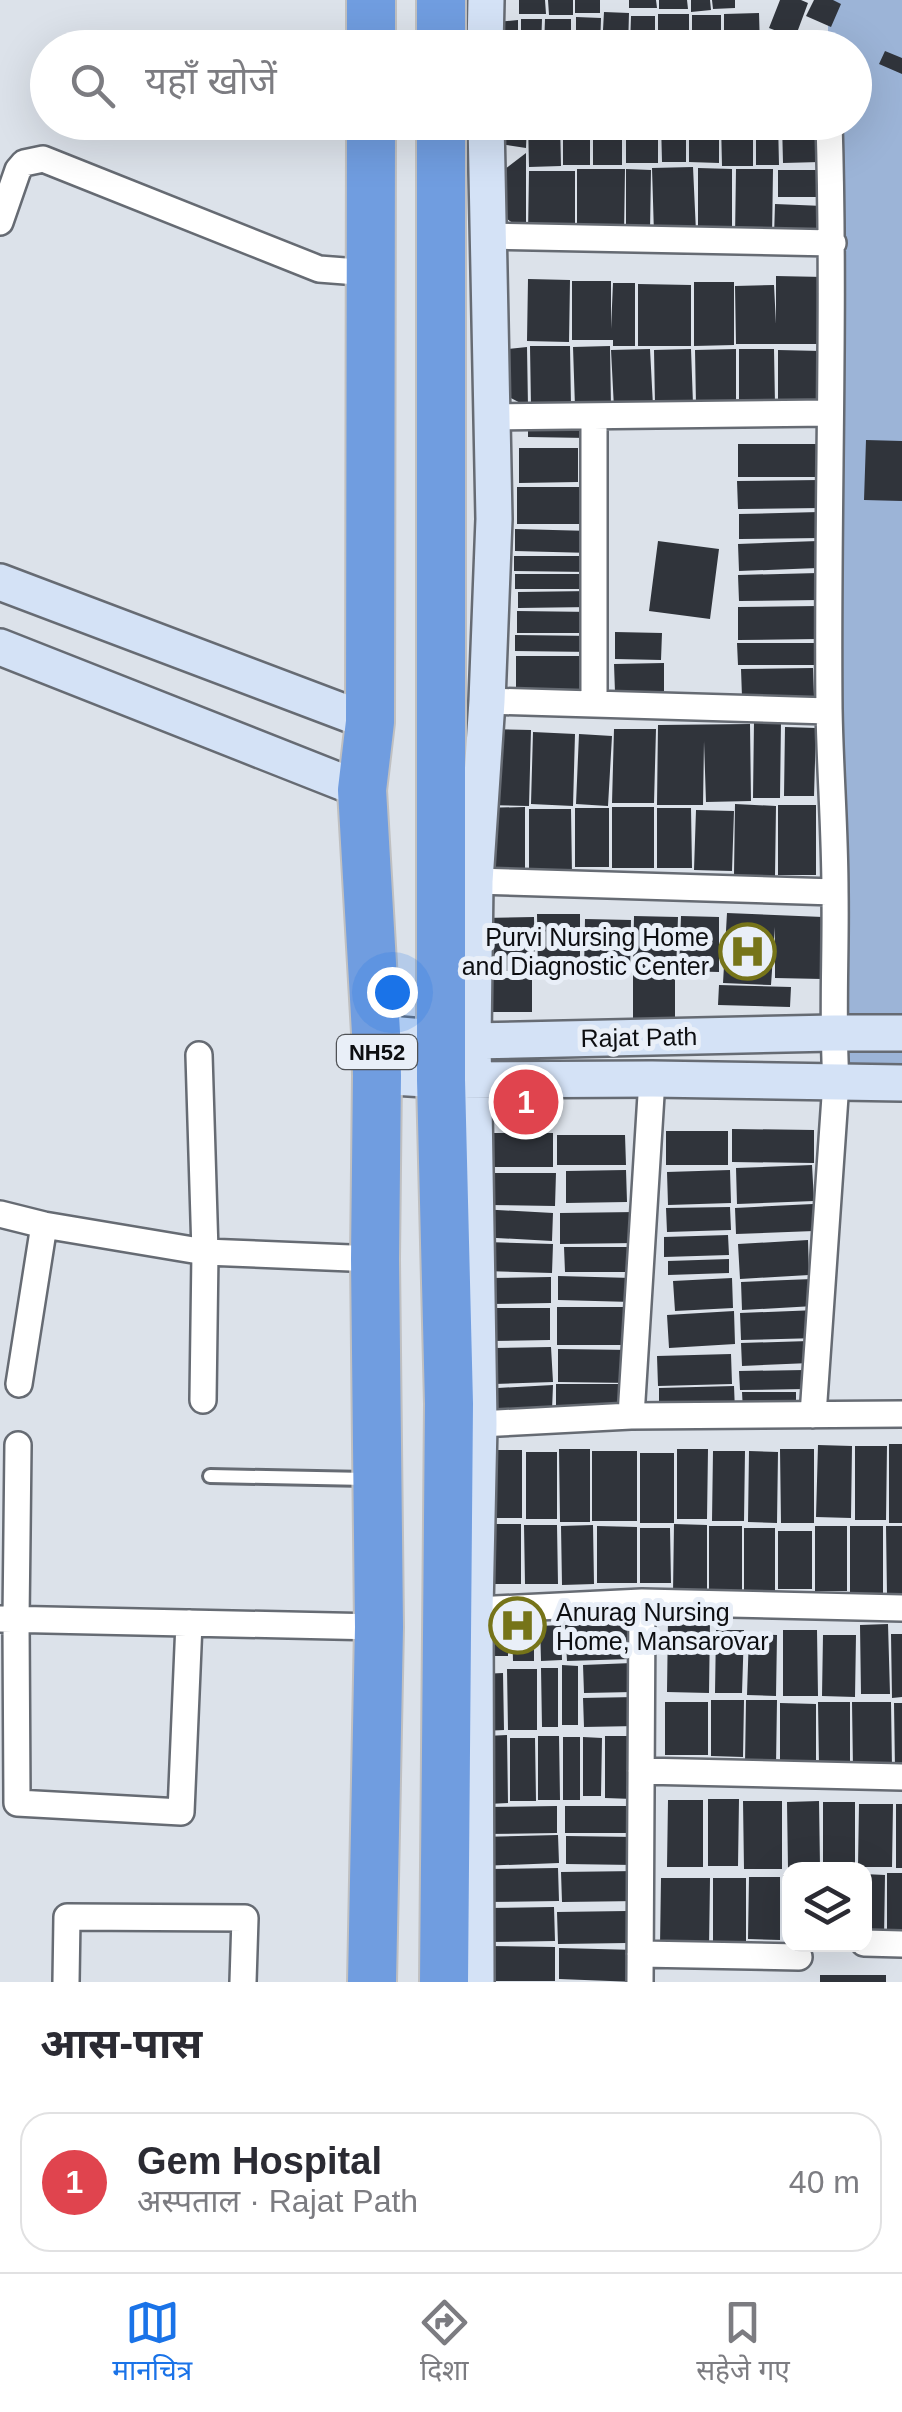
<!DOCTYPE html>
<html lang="hi">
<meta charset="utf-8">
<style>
body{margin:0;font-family:Arial,"Noto Sans Devanagari",sans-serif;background:#f2f2f3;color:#2b2b33}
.controls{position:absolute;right:30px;bottom:30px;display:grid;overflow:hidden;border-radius:20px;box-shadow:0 10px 40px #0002}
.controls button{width:90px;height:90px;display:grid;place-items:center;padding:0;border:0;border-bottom:2px solid #e1e1e2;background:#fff;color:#2b2b33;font:50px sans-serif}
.you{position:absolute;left:392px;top:992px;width:35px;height:35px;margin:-25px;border:8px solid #fff;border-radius:50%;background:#1a73e8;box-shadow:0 0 0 15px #1a73e833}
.badge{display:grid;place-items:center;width:65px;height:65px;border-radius:50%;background:#1a73e8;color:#fff;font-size:32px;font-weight:700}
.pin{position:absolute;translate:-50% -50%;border:5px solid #fff;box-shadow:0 2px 10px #0006}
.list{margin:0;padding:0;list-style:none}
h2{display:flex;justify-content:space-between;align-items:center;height:130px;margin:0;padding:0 40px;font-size:42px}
h2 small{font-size:32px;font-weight:400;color:#7c7c81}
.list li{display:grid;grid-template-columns:65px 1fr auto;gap:30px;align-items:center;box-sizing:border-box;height:140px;margin:0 20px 20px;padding:0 20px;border:2px solid #e1e1e2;border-radius:30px}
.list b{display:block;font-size:38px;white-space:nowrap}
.list p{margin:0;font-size:32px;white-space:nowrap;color:#7c7c81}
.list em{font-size:32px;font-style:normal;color:#7c7c81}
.icon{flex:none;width:55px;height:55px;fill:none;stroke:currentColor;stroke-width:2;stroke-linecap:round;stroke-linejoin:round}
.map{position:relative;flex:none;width:902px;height:1982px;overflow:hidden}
.search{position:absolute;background:#fff;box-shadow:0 10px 40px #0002;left:30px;right:30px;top:30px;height:110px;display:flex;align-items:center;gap:25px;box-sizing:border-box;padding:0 35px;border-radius:55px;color:#7c7c81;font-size:38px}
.sheet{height:290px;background:#fff}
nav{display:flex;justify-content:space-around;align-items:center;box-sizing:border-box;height:140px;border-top:2px solid #e1e1e2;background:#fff;font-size:28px;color:#7c7c81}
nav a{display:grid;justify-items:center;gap:5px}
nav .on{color:#1a73e8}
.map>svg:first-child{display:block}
</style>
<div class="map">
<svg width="902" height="1982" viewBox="0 0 902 1982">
<rect width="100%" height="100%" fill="#dce2ea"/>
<path fill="#9cb4d7" d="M828 0H902V1083L819 1081 835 892 829 123 854 122V48L828 47Z"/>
<path fill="#30343b" d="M519 0H545L546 14H519Z
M548 0H573V15H549Z
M575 0H600V13H575Z
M629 0H656L657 8H629Z
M659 0H687L688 9H659Z
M691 0H710L711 10 691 12Z
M712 0H735V8L713 9Z
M780 0H801L808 3 795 38 769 28Z
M814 0H833L841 4 831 27 806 16Z
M604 12 629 13 628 48H602Z
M759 13 760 48H724V14Z
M658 14H689V48H658Z
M692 15H721V48H692Z
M631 16H655V48H630Z
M576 17 601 18 600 48H576Z
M521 19H542L541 48H521Z
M545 19H571V48H544Z
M518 20V48H497L496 22Z
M788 36V48H764L763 37Z
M885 51 902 58V74L879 64Z
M504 122H527L526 148 500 144Z
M528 122H560L561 166 529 167Z
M563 122H590V165H563Z
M593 122H622V165H593Z
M626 122H658V163H626Z
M661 122H686V162H662Z
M689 122H719V163L689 162Z
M721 122H753V166H722Z
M756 122H778L779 165H756Z
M782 122H820V162L783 163Z
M526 153V232L504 217 505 169Z
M693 167 696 232 654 234 652 168Z
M698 168 732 169V235H698Z
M577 169H625L624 235H577Z
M626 169 651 170 650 232H626Z
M736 169H773L772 238 735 237Z
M778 170H823V197H778Z
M529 171H575V235L528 234Z
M775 204 823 206 822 238 774 237Z
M776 276 824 277V344H736L735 286 774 285 776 324Z
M528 279 570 280 569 342 527 341Z
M572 281H611V329L613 283H635V346H613V340H572Z
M694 282H734V345L694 346Z
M638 284 691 285V346H638Z
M530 346H570L571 406 531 407Z
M610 346 611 407H575L573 347Z
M527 347 528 407 505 395 508 349Z
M650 349 653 406 614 408 611 350Z
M691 349 693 404 655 405 654 350Z
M736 349V405H696L695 350Z
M739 349H774L775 405H739Z
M778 350 821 351 820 405 778 404Z
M528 418 588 419V438L528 437Z
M866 440 902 441V501L864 500Z
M738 444H823V477H738Z
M519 448H578V482L519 483Z
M820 480 821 508 738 509 737 481Z
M517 487H579V524H517Z
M819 512 820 538 739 539V514Z
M515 529 591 531V553L515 551Z
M658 541 719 549 710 619 649 611Z
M818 541V568L739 571 738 544Z
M514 556H590V572L514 571Z
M818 573 819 600 739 601 738 575Z
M515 574H588V589H515Z
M591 591V607L518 608V592Z
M818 606V639L738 640V607Z
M517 611 593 612V633H517Z
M615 632 662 633 661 660 615 659Z
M515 635 593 636V652L515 651Z
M737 643H816V665H738Z
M516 656H590V694H516Z
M664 663V691L615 692 614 664Z
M813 668 814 696 742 697 741 669Z
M754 721H781L780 798H753Z
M750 724 751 801 706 802 704 741 703 805H657L658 725Z
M785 727 816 728 814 796H784Z
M485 729 531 730 529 806 483 805Z
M614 729H656L654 803H612Z
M533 732 575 734 573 806 531 804Z
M579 734 612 736 608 806 576 804Z
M735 804 776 806 775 876 734 875Z
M778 805H816V875H778Z
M525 807V878H483L482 808Z
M612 807H654V868H612Z
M575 808H609V867H575Z
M657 808H691L692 868H657Z
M529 809H571L572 875 529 876Z
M696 810 734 811 732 871 694 870Z
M727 913 823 917 822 979 775 978V927L771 985 723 983Z
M537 914H580V972H538Z
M634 916 678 917 676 971 633 970Z
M681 916 719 917V972L679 971Z
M534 917 535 971H483V918Z
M585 919 631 920 630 974 584 973Z
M633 974H675V1030L633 1029Z
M483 978H532V1012H483Z
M719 985 791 987 790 1007 718 1005Z
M505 1089 563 1091 562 1109 504 1107Z
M732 1129 814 1130V1163L732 1162Z
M666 1131H728V1165H666Z
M488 1133H553V1167H488Z
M557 1135H625L626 1165H557Z
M812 1165 814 1201 737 1204 736 1168Z
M626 1170 627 1202 566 1203V1171Z
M730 1170 731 1203 668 1205 667 1172Z
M488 1173H556L555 1206 488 1205Z
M813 1204 814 1231 736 1234 735 1208Z
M730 1207 731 1230 667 1232 666 1208Z
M480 1209 553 1213 552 1241 479 1237Z
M636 1212V1243L560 1244V1213Z
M728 1235 729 1255 664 1257V1237Z
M808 1240 809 1275 740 1279 738 1244Z
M486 1242 553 1244 552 1273 485 1271Z
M564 1247H627V1272H565Z
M729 1259V1273L668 1275V1261Z
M558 1276 632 1278V1302L558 1300Z
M551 1277V1303L488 1304V1278Z
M732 1278 733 1308 675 1311 673 1281Z
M812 1279 814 1306 742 1310 741 1282Z
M557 1307H632V1345H557Z
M490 1308H550V1340L490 1341Z
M817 1310 818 1338 741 1340 740 1313Z
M734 1311 735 1344 669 1348 667 1315Z
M809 1341 810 1363 742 1366 741 1343Z
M551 1347 553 1382 494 1384 493 1348Z
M558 1349 631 1350V1383L558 1382Z
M731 1354 732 1384 658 1386 657 1356Z
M805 1370V1389L740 1390 739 1371Z
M556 1384H628V1412H556Z
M553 1385 552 1410 498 1411V1388Z
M734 1386 735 1411 659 1412V1388Z
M742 1392H796V1410L743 1411Z
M889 1444H902V1523H889Z
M818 1445 852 1446 851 1518 816 1517Z
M855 1446H887L886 1520H855Z
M559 1449H590V1522H560Z
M677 1449H708L707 1519H677Z
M780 1449H814V1523H781Z
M488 1450H522V1518H488Z
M592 1451H637V1521H592Z
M713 1451H745L744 1521H712Z
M749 1451 778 1452 777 1523 748 1522Z
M526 1452H557V1519H526Z
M640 1453H674V1523H640Z
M486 1524H521V1584H487Z
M674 1524 707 1525V1593H673Z
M524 1525H557L558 1584H525Z
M593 1525 594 1584 562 1585 561 1526Z
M597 1526 637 1527V1583H597Z
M709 1526H742V1593H709Z
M815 1526H847V1591H815Z
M850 1526H883V1595H850Z
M886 1526H902V1595H887Z
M640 1528H670L671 1583H640Z
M744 1528H775V1592H744Z
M778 1531H812V1589H778Z
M668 1619 710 1620 709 1693 667 1692Z
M512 1623H534V1661H513Z
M630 1623 631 1659 567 1661 565 1625Z
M888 1624 890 1694H861L860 1625Z
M489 1625H508V1656H490Z
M561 1625 562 1660 541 1661 540 1626Z
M716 1630H744L742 1693H715Z
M783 1630H817L818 1696H783Z
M749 1634 777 1635 776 1696 747 1695Z
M891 1634H902V1697L892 1698Z
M823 1635H856L855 1697 822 1696Z
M632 1663 633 1692 584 1693 583 1665Z
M562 1665 578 1666V1725H562Z
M541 1668H558V1727H542Z
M507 1669H537V1730H508Z
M503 1673 504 1730 483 1731 481 1674Z
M636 1697 637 1726 584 1727 583 1698Z
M711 1700H744L743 1757 711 1756Z
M746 1700H777L776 1765 745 1764Z
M665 1702H708V1755H665Z
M818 1702H850V1766H819Z
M852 1702H891L892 1769H853Z
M780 1703 816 1704V1765L780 1764Z
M894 1703H902V1770H895Z
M507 1735 508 1803 488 1804 486 1736Z
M538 1736H559L560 1800H538Z
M605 1736H633V1799L605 1798Z
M563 1737H580V1800H563Z
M583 1737 602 1738 601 1796H583Z
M510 1738H535L536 1801H510Z
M708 1799H739L738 1866H708Z
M668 1800H703V1867H667Z
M743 1801H782V1869H744Z
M819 1801 820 1867 788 1868 787 1802Z
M823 1802H855V1867H823Z
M859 1804H893L892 1867H858Z
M896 1804H902V1868H896Z
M557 1806V1833L482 1834V1807Z
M565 1806H631V1833H565Z
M558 1835 559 1863 480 1866 479 1837Z
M566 1836 634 1837V1865L566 1864Z
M558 1868 559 1901 484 1902V1869Z
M637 1871 638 1901 562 1902 561 1872Z
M887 1873H902V1940H887Z
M864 1874 885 1875 884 1938H864Z
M783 1875H790V1937H784Z
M749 1877H780V1940L748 1939Z
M661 1878H710L709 1947 660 1946Z
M713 1878H746V1941H713Z
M554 1907 555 1941 485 1942 484 1908Z
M627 1911V1943L558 1944 557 1912Z
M486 1946 555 1947V1981H486Z
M559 1948 637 1950 636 1982 559 1979Z
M820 1975H886V1982H820Z"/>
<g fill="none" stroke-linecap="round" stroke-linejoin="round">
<defs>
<path id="lane" d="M210 1476 367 1479"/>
<path id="street" d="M0 222 18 170 24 163 43 159 319 269 371 273
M489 236 833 243
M493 417 830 413
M487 701 829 711
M594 703V416
M475 881 835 892
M199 1055 205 1252 203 1400
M0 1214 44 1225 205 1252 375 1259
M19 1384 44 1225
M813 1415 836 1082C832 1018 836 955 835 892 835 831 830 770 829 709 827 513 835 318 829 122
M631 1416 652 1079
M479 1424 631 1416 902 1414
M18 1445 16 1620 17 1803 181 1812 189 1623
M475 1610 642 1602 902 1608
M0 1619 379 1627
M641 1771 902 1777
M864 1943 902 1944
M640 1954 799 1957
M66 1982 67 1917 245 1918 243 1982
M640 1982 642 1602"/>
<path id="secondary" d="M485 48 486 0
M0 582 370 722
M0 647 362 790
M376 1033 473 1041 833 1033H902
M377 1076 441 1080 652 1079 902 1083
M476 1982 475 1610 479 1424 473 1041 475 881 487 701 494 519 486 122"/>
<path id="highway" d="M441 0V48
M371 48V0
M371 122 370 722 362 790 376 1033 377 1076 375 1259 379 1627 372 1982
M441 122V1080L449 1404 444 1982"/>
</defs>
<use href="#lane" stroke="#666b73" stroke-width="18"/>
<use href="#street" stroke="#666b73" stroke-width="30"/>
<use href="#secondary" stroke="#666b73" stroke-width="40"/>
<use href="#highway" stroke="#c0c0c1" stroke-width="52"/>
<use href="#lane" stroke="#fff" stroke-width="12"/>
<use href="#street" stroke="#fff" stroke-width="25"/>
<use href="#secondary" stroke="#d4e2f6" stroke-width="35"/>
<use href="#highway" stroke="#709de0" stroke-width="48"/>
</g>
<defs>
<symbol id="hospital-ring" viewBox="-11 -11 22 22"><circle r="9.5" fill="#e9eff8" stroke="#767419" stroke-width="1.5"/><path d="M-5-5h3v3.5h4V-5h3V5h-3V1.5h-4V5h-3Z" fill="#767419"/></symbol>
</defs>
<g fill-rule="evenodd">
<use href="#hospital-ring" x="716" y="920" width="63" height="63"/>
<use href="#hospital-ring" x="486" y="1594" width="63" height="63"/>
</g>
<g text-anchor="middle" stroke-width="10" stroke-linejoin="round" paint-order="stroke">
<rect fill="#e9eff8" stroke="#4f5256" stroke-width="2.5" x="337" y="1035" width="80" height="34" rx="8"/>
<g font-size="22" font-weight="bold" fill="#0d0e11">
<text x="377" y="1060">NH52</text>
</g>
<g font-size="25" fill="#0d0e11" stroke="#e9eff8" text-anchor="end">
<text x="709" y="946">Purvi Nursing Home<tspan x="709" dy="29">and Diagnostic Center</tspan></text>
<text x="556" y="1621" text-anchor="start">Anurag Nursing<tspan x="556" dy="29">Home, Mansarovar</tspan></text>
</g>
<g font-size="25" fill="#0d0e11" stroke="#e9eff8">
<text transform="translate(639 1037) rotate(-1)" y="9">Rajat Path</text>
</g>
</g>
</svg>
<div class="controls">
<button><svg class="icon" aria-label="layers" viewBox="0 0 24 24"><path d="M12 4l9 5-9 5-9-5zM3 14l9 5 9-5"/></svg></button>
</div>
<div class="you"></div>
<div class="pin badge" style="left:526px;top:1102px;background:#e0444e">1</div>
<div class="search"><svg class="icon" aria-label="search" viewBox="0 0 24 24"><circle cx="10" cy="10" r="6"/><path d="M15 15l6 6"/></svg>यहाँ खोजें</div>
</div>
<section class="sheet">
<h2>आस-पास<small></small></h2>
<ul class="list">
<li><span class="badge" style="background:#e0444e">1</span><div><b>Gem Hospital</b><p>अस्पताल · Rajat Path</p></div><em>40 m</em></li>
</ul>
</section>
<nav>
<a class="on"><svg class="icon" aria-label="map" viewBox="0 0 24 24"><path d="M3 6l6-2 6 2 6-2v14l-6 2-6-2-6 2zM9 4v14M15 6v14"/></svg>मानचित्र</a>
<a><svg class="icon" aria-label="directions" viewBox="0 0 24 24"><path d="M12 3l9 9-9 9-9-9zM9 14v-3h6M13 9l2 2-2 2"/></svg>दिशा</a>
<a><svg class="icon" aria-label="saved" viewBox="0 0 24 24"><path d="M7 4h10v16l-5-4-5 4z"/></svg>सहेजे गए</a>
</nav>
